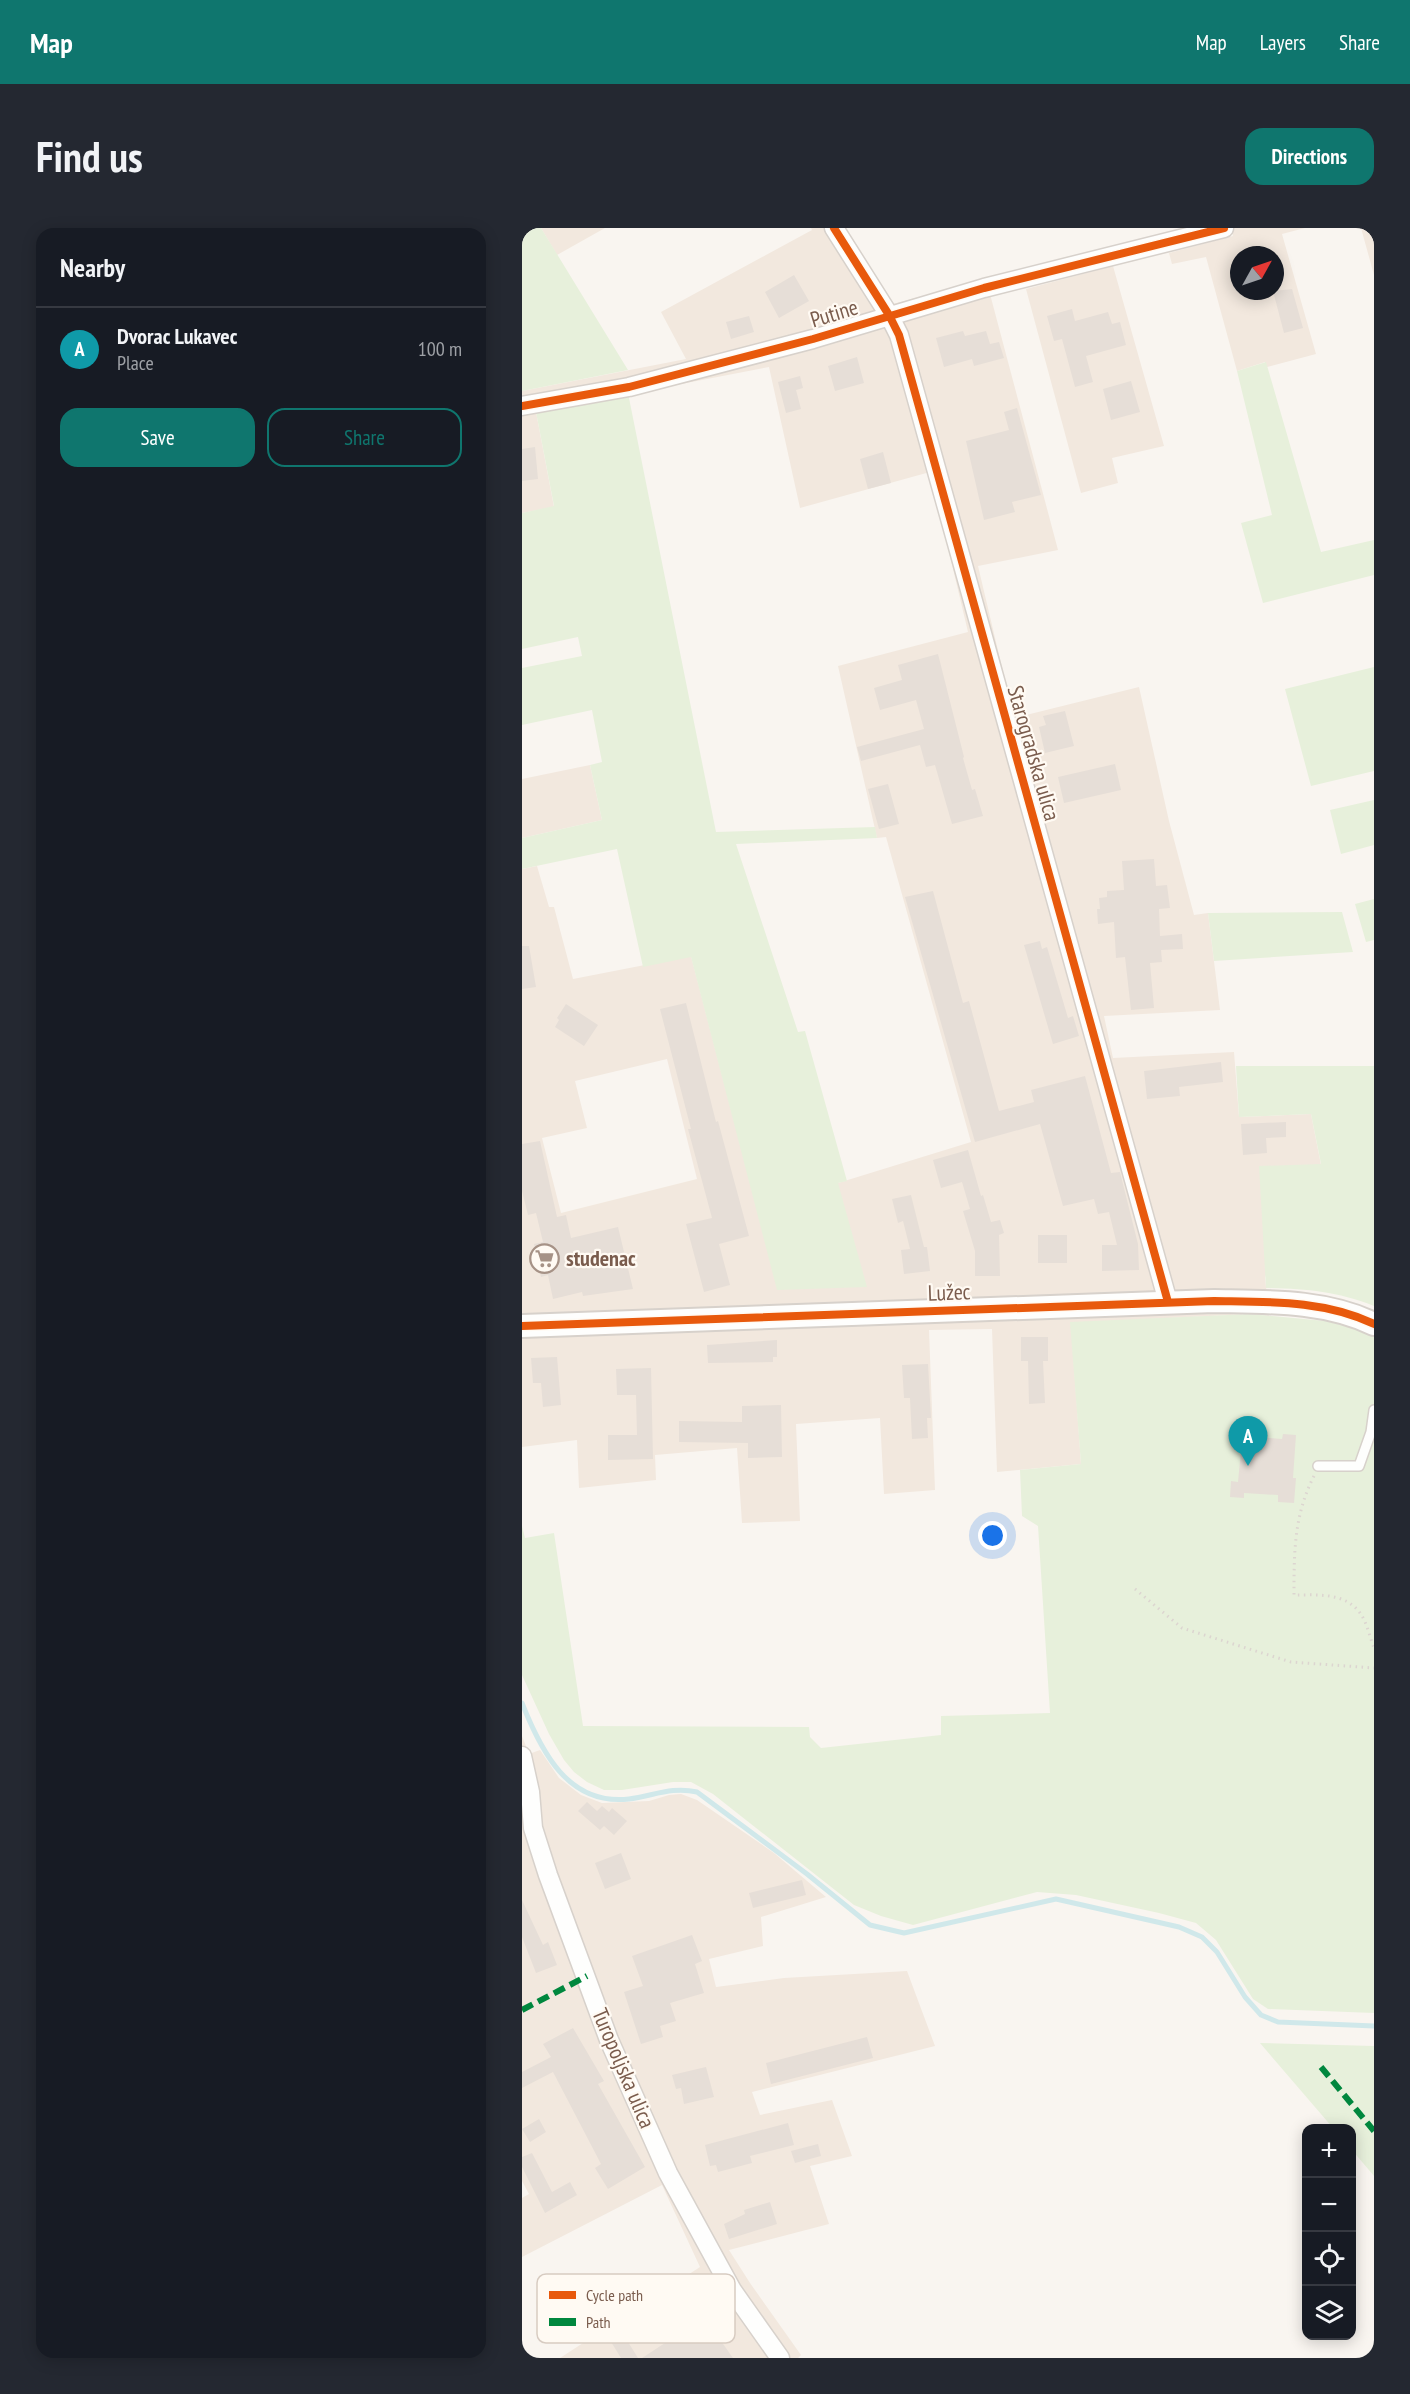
<!DOCTYPE html>
<meta charset="utf-8">
<style>
body{margin:0;font-family:"PT Sans Narrow",sans-serif;background:#242831;color:#f1f3f6}
.controls{position:absolute;right:18px;bottom:18px;display:grid;overflow:hidden;border-radius:12px;box-shadow:0 3px 15px #0003}
.controls button{width:54px;height:54px;display:grid;place-items:center;padding:0;border:0;border-bottom:2px solid #363941;background:#171b24;color:#f1f3f6;font:30px sans-serif}
.compass{position:absolute;left:708px;top:18px;width:54px;height:54px;border-radius:50%;background:#171b24;box-shadow:0 3px 15px #0003;rotate:50deg}
.you{position:absolute;left:471px;top:1308px;width:21px;height:21px;margin:-15px;border:4px solid #fff;border-radius:50%;background:#1a73e8;box-shadow:0 0 0 9px #1a73e833}
.badge{display:grid;place-items:center;width:39px;height:39px;border-radius:50%;background:#0f766e;color:#fff;font-size:20px;font-weight:700}
.pin{position:absolute;translate:-50% -50px;filter:drop-shadow(0 2px 3px #0008)}
.pin::after{content:'';position:absolute;top:32px;width:21px;height:18px;background:inherit;clip-path:polygon(0 0,100% 0,50% 100%)}
.list{margin:0;padding:0;list-style:none}
h2{display:flex;justify-content:space-between;align-items:center;height:78px;margin:0;padding:0 24px;font-size:26px}
h2 small{font-size:20px;font-weight:400;color:#9ea1a6}
.list li{display:grid;grid-template-columns:39px 1fr auto;gap:18px;align-items:center;box-sizing:border-box;height:84px;padding:0 24px;border-top:2px solid #363941}
.list b{display:block;font-size:22px;white-space:nowrap}
.list p{margin:0;font-size:20px;white-space:nowrap;color:#9ea1a6}
.list em{font-size:20px;font-style:normal;color:#9ea1a6}
.actions{display:flex;gap:12px;padding:18px 24px}
.actions a{flex:1;padding:14px 0;border:2px solid #0f766e;border-radius:18px;text-align:center;font-size:21px;color:#0f766e}
.actions .main{background:#0f766e;color:#fff}
.icon{flex:none;width:33px;height:33px;fill:none;stroke:currentColor;stroke-width:2;stroke-linecap:round;stroke-linejoin:round}
.map{position:relative;flex:none;width:852px;height:2130px;overflow:hidden;border-radius:18px}
header{display:flex;align-items:center;gap:36px;box-sizing:border-box;height:84px;padding:0 30px;background:#0f766e;color:#fff}
header strong{font-size:28px}
nav{display:flex;gap:33px;margin-inline-start:auto;font-size:21px}
.intro{display:flex;align-items:center;justify-content:space-between;box-sizing:border-box;height:144px;padding:0 36px}
h1{margin:0;font-size:42px}
.button{padding:15px 27px;border-radius:18px;background:#0f766e;color:#fff;font-size:21px;font-weight:700}
main{display:flex;gap:36px;padding:0 36px}
aside{flex:1;background:#171b24;border-radius:18px;box-shadow:0 3px 15px #0003}
.map>svg:first-child{display:block}
</style>
<header>
<strong>Map</strong>
<nav><a>Map</a><a>Layers</a><a>Share</a></nav>
</header>
<div class="intro"><h1>Find us</h1><a class="button">Directions</a></div>
<main>
<aside>
<h2>Nearby<small></small></h2>
<ul class="list">
<li><span class="badge" style="background:#0f9aa8">A</span><div><b>Dvorac Lukavec</b><p>Place</p></div><em>100 m</em></li>
</ul>
<div class="actions"><a class="main">Save</a><a>Share</a></div>
</aside>
<div class="map">
<svg width="852" height="2130" viewBox="0 0 852 2130">
<rect width="100%" height="100%" fill="#f9f5f0"/>
<path fill="#f2e8de" fill-rule="evenodd" d="M19 0H83L35 27Z
M289 0H324L371 76 464 51 536 322 456 338 492 490 617 459 647 593 672 687 686 685 698 782 582 788 591 830 712 824 717 889 789 886 799 937 743 1049 747 1088 728 1086 549 1095 559 1236 475 1244 470 1101 407 1102 413 1262 362 1266 358 1190 274 1196 278 1293 220 1295 215 1220 133 1227 134 1252 57 1260 55 1212 0 1219V641L15 638 27 679H32L51 751 169 728 256 1062 316 955 449 914 364 609 355 610 316 438 446 404 408 244 278 280 247 139 14 184 32 279 0 285V163L164 131 139 84 290 2ZM145 831 175 951 39 985 20 910 65 900 53 853Z
M709 0H783L760 6 794 126 745 139 743 134 715 143 684 29 650 36 647 25 711 8ZM717 27H753V63H717Z
M839 0H852V47Z
M591 38 642 218 590 230 596 255 559 265 504 61Z
M68 537 80 592 0 610V551Z
M0 1508 7 1526 18 1522 37 1550 59 1567 80 1575 127 1573 147 1567 159 1566 175 1572 252 1625 304 1669 239 1689 241 1718 187 1731 194 1759 262 1750 385 1743 413 1818 230 1864 238 1887 310 1872 330 1928 288 1938 307 1996 207 2022 228 2055 279 2127 276 2130H38L178 2039 140 1957 0 2029V1970L7 1966 0 1953Z"/>
<path fill="#e7f0db" d="M0 0H19L106 142 0 163Z
M744 134 799 324 852 312V347L741 375 719 295 750 287 715 143Z
M106 165 194 604 353 599 355 610 214 616 276 804 283 803 325 953 316 955 345 1059 255 1062 169 729 121 739 95 621 0 641V610L80 592 68 537 80 534 70 482 0 497V440L60 428 56 409 0 421V285L32 278 14 184Z
M852 439V543L789 558 763 461Z
M852 572V617L819 626 808 582Z
M852 671V712L844 714 833 676Z
M820 684 831 724 692 733 686 685Z
M714 838H852V1078C814 1063 784 1061 744 1060L737 938 799 936 789 886 717 889Z
M728 1086 803 1093 852 1105V1785L746 1781 731 1771 694 1712 674 1695 637 1685 554 1667 515 1664 391 1697 359 1688 332 1677 191 1566 169 1554H151L100 1562H82L65 1554 52 1544 42 1532 27 1506 0 1447V1298L3 1310 32 1305 61 1498 287 1499 288 1509 299 1520 419 1507V1488L528 1485 516 1298 500 1288 498 1242 559 1236 548 1094Z
M738 1815 852 1818V1948L830 1922V1900H811Z"/>
<g fill="none" stroke-linecap="round" stroke-linejoin="round">
<path stroke="#d0e8ea" stroke-width="5" d="M0 1475C19 1523 46 1578 107 1571 131 1568 150 1558 175 1564L285 1646 348 1697 382 1705 534 1671 657 1699 680 1709 695 1724 723 1769 739 1787 756 1794 852 1798"/>
</g>
<path fill="#e6ded7" d="M272 47 287 73 257 90 243 64Z
M770 61 781 100 762 105 751 63Z
M550 81 553 93 586 84 590 96 598 94 604 117 564 128 571 154 553 159 540 111 532 113 525 88Z
M227 88 232 104 209 111 204 94Z
M441 103 443 108 464 103 468 116 477 114 482 130 452 138 450 131 422 139 414 110Z
M335 129 342 155 313 163 306 138Z
M278 148 281 160 274 162 279 181 264 185 256 154Z
M609 153 618 184 589 192 581 161Z
M495 180 519 267 490 274 493 284 462 292 444 213 487 202 482 184Z
M13 219 16 251 0 253V221Z
M361 224 369 255 346 261 338 231Z
M416 426 442 529 441 530 450 562 453 561 461 588 430 596 413 537 404 539 398 517 339 533 335 519 402 501 394 472 358 482 352 460 380 452 376 437Z
M543 483 552 518 523 525 517 499 524 497 521 488Z
M593 536 599 562 542 575 536 549Z
M366 556 377 596 357 601 346 561Z
M632 631 634 658 645 657 648 680 637 681 638 708 660 706 661 721 639 722 640 734 628 735 632 780 609 782 603 729 594 730 592 694 576 696 575 681H578L577 670 585 669V663L602 662 600 633Z
M411 663 441 775 447 773 477 883 512 874 509 862 563 848 589 945 598 944 616 1016 617 1042 580 1043V1017H595L587 984 576 986 572 971 541 978 518 896 453 914 383 669Z
M518 713 520 721 525 719 546 790 551 788 557 808 531 816 502 717Z
M0 718H7L14 759 0 761Z
M164 775 194 894 196 893 227 1008 197 1016 208 1057 182 1064 164 996 190 990 166 901H169L138 781Z
M44 776 76 797 62 818 33 799 37 792 35 790Z
M699 834 701 854 657 859 658 868 625 871 622 843Z
M764 894V909L744 910 745 925 721 927 719 896Z
M18 913 35 989 44 987 49 1010 96 999 111 1061 61 1068 60 1064 31 1071 26 1047 19 1049 12 1016 21 1014 14 985 6 987 0 963V916Z
M446 922 459 968 461 967 469 994 478 992 482 1005 477 1007 478 1048H453V1023L441 983 448 981 440 954 419 960 411 932Z
M389 967 402 1019H405L408 1043 382 1046 379 1022 388 1021 381 993 376 995 370 971Z
M516 1007H545V1035H516Z
M499 1109H526V1133H521L523 1175 507 1176 506 1133H499Z
M255 1112V1129H251V1134L186 1135 185 1117Z
M35 1129 39 1177 21 1179 19 1155H11L9 1130Z
M406 1136 409 1190H405L406 1210 390 1211 388 1170H382L380 1137Z
M129 1140 131 1231 86 1232V1207H115L114 1167H95L94 1141Z
M259 1177 260 1229 226 1230V1215L157 1214V1193L220 1194V1178Z
M761 1206 774 1207 771 1250H774L772 1275 756 1274V1267L722 1265V1270L708 1269 709 1253 716 1254 719 1222 712 1221 713 1207 760 1211Z
M65 1574 75 1583 80 1578 87 1584 90 1580 105 1593 92 1607 82 1598 78 1602 56 1583Z
M99 1625 109 1651 83 1661 73 1635Z
M280 1652 284 1667 231 1680 227 1665Z
M0 1672 21 1717 26 1714 35 1737 14 1745 0 1709Z
M170 1707 180 1733 173 1736 182 1765 148 1775 154 1793 138 1798 141 1809 119 1816 102 1764 121 1758 110 1728Z
M51 1800 82 1853 76 1856 123 1939 86 1961 73 1940 79 1936 31 1844 0 1860V1844L29 1829 21 1816Z
M345 1809 351 1830 249 1856 244 1835Z
M184 1839 192 1869 162 1876 159 1860 154 1861 150 1847Z
M17 1891 24 1904 8 1914 0 1901Z
M266 1895 272 1917 228 1928 230 1935 196 1944 194 1937 188 1938 183 1917Z
M296 1916 299 1928 273 1935 269 1923Z
M10 1925 30 1964 48 1954 55 1967 23 1985 0 1939V1929Z
M248 1974 255 1996 207 2011 202 1996 223 1986 222 1982Z
M152 2063 173 2095 182 2089 211 2130H120L143 2115 122 2083Z
M98 2101 116 2130H99L86 2109Z"/>
<g fill="none" stroke-linecap="round" stroke-linejoin="round">
<defs>
<path id="service" d="M796 1238H837L849 1204 852 1182"/>
<path id="minor" d="M312 0 367 87 377 107 646 1074
M0 178 107 159 291 111 462 60 702 0
M0 1528 8 1564 11 1600 26 1647 87 1812 146 1945 210 2062 258 2130"/>
<path id="tertiary" d="M0 1098 692 1073C746 1074 802 1072 852 1096"/>
</defs>
<use href="#service" stroke="#d7d1cb" stroke-width="12"/>
<use href="#minor" stroke="#d7d1cb" stroke-width="21"/>
<use href="#tertiary" stroke="#d7d1cb" stroke-width="26"/>
<path stroke="#dcd5d0" stroke-width="3" stroke-dasharray="1.5 4.5" stroke-linecap="butt" d="M792 1248C772 1287 772 1324 772 1367 794 1367 823 1364 838 1385 845 1394 848 1410 852 1420
M613 1361 660 1400 769 1434 852 1440"/>
<use href="#service" stroke="#fefefd" stroke-width="9"/>
<use href="#minor" stroke="#fefefd" stroke-width="18"/>
<use href="#tertiary" stroke="#fefefd" stroke-width="22"/>
<path stroke="#00873e" stroke-width="6" stroke-dasharray="12 6" stroke-linecap="butt" d="M0 1782 65 1748
M799 1839 852 1903"/>
<defs>
<path id="cycleway" d="M312 0 367 87 377 107 646 1074
M0 178 107 159 291 111 462 60 702 0
M0 1098 692 1073C746 1074 802 1072 852 1096"/>
</defs>
<use href="#cycleway" stroke="#fffaf3" stroke-width="11"/>
<use href="#cycleway" stroke="#e8590c" stroke-width="8"/>
</g>
<defs>
<symbol id="supermarket-ring" viewBox="-11 -11 22 22"><circle r="9.5" fill="#fffaf3" stroke="#a69286" stroke-width="1.5"/><path d="M-6-5.5h2.5l.6 2H6L4.5 2H-2.5L-4.4-4H-6ZM-1.5 3.2a1.3 1.3 0 1 0 .1 0ZM3 3.2a1.3 1.3 0 1 0 .1 0Z" fill="#a69286"/></symbol>
</defs>
<g fill-rule="evenodd">
<use href="#supermarket-ring" x="6" y="1014" width="33" height="33"/>
</g>
<g text-anchor="middle" stroke-width="4.5" stroke-linejoin="round" paint-order="stroke">
<g font-size="22" fill="#7a5c4d" stroke="#fffaf3">
<text transform="translate(312 85) rotate(-17)" y="8">Putine</text>
<text transform="translate(512 525) rotate(74)" y="8">Starogradska ulica</text>
<text transform="translate(427 1064) rotate(-2)" y="8">Lužec</text>
<text transform="translate(102 1840) rotate(67)" y="8">Turopoljska ulica</text>
</g>
<g font-size="22" font-weight="bold" fill="#7a5c4d" stroke="#fffaf3" text-anchor="start">
<text x="44" y="1038">studenac</text>
</g>
</g>
<rect x="15" y="2046" width="198" height="69" rx="9" fill="#fffaf3" stroke="#d7cbc1" stroke-width="1.5"/>
<rect x="27" y="2063" width="27" height="8" fill="#e8590c"/>
<rect x="27" y="2090" width="27" height="8" fill="#00873e"/>
<g font-size="16" fill="#7a5c4d">
<text x="64" y="2073">Cycle path</text>
<text x="64" y="2100">Path</text>
</g>
</svg>
<div class="controls">
<button>+</button>
<button>−</button>
<button><svg class="icon" aria-label="locate" viewBox="0 0 24 24"><circle cx="12" cy="12" r="6"/><path d="M12 2v4M12 18v4M2 12h4M18 12h4"/></svg></button>
<button><svg class="icon" aria-label="layers" viewBox="0 0 24 24"><path d="M12 4l9 5-9 5-9-5zM3 14l9 5 9-5"/></svg></button>
</div>
<svg class="compass" viewBox="-18 -18 36 36"><path d="M0-13l5 13h-10z" fill="#e53935"/><path d="M0 13l5-13h-10z" fill="#9ea1a6"/></svg>
<div class="you"></div>
<div class="pin badge" style="left:726px;top:1238px;background:#0f9aa8">A</div>
</div>
</main>
